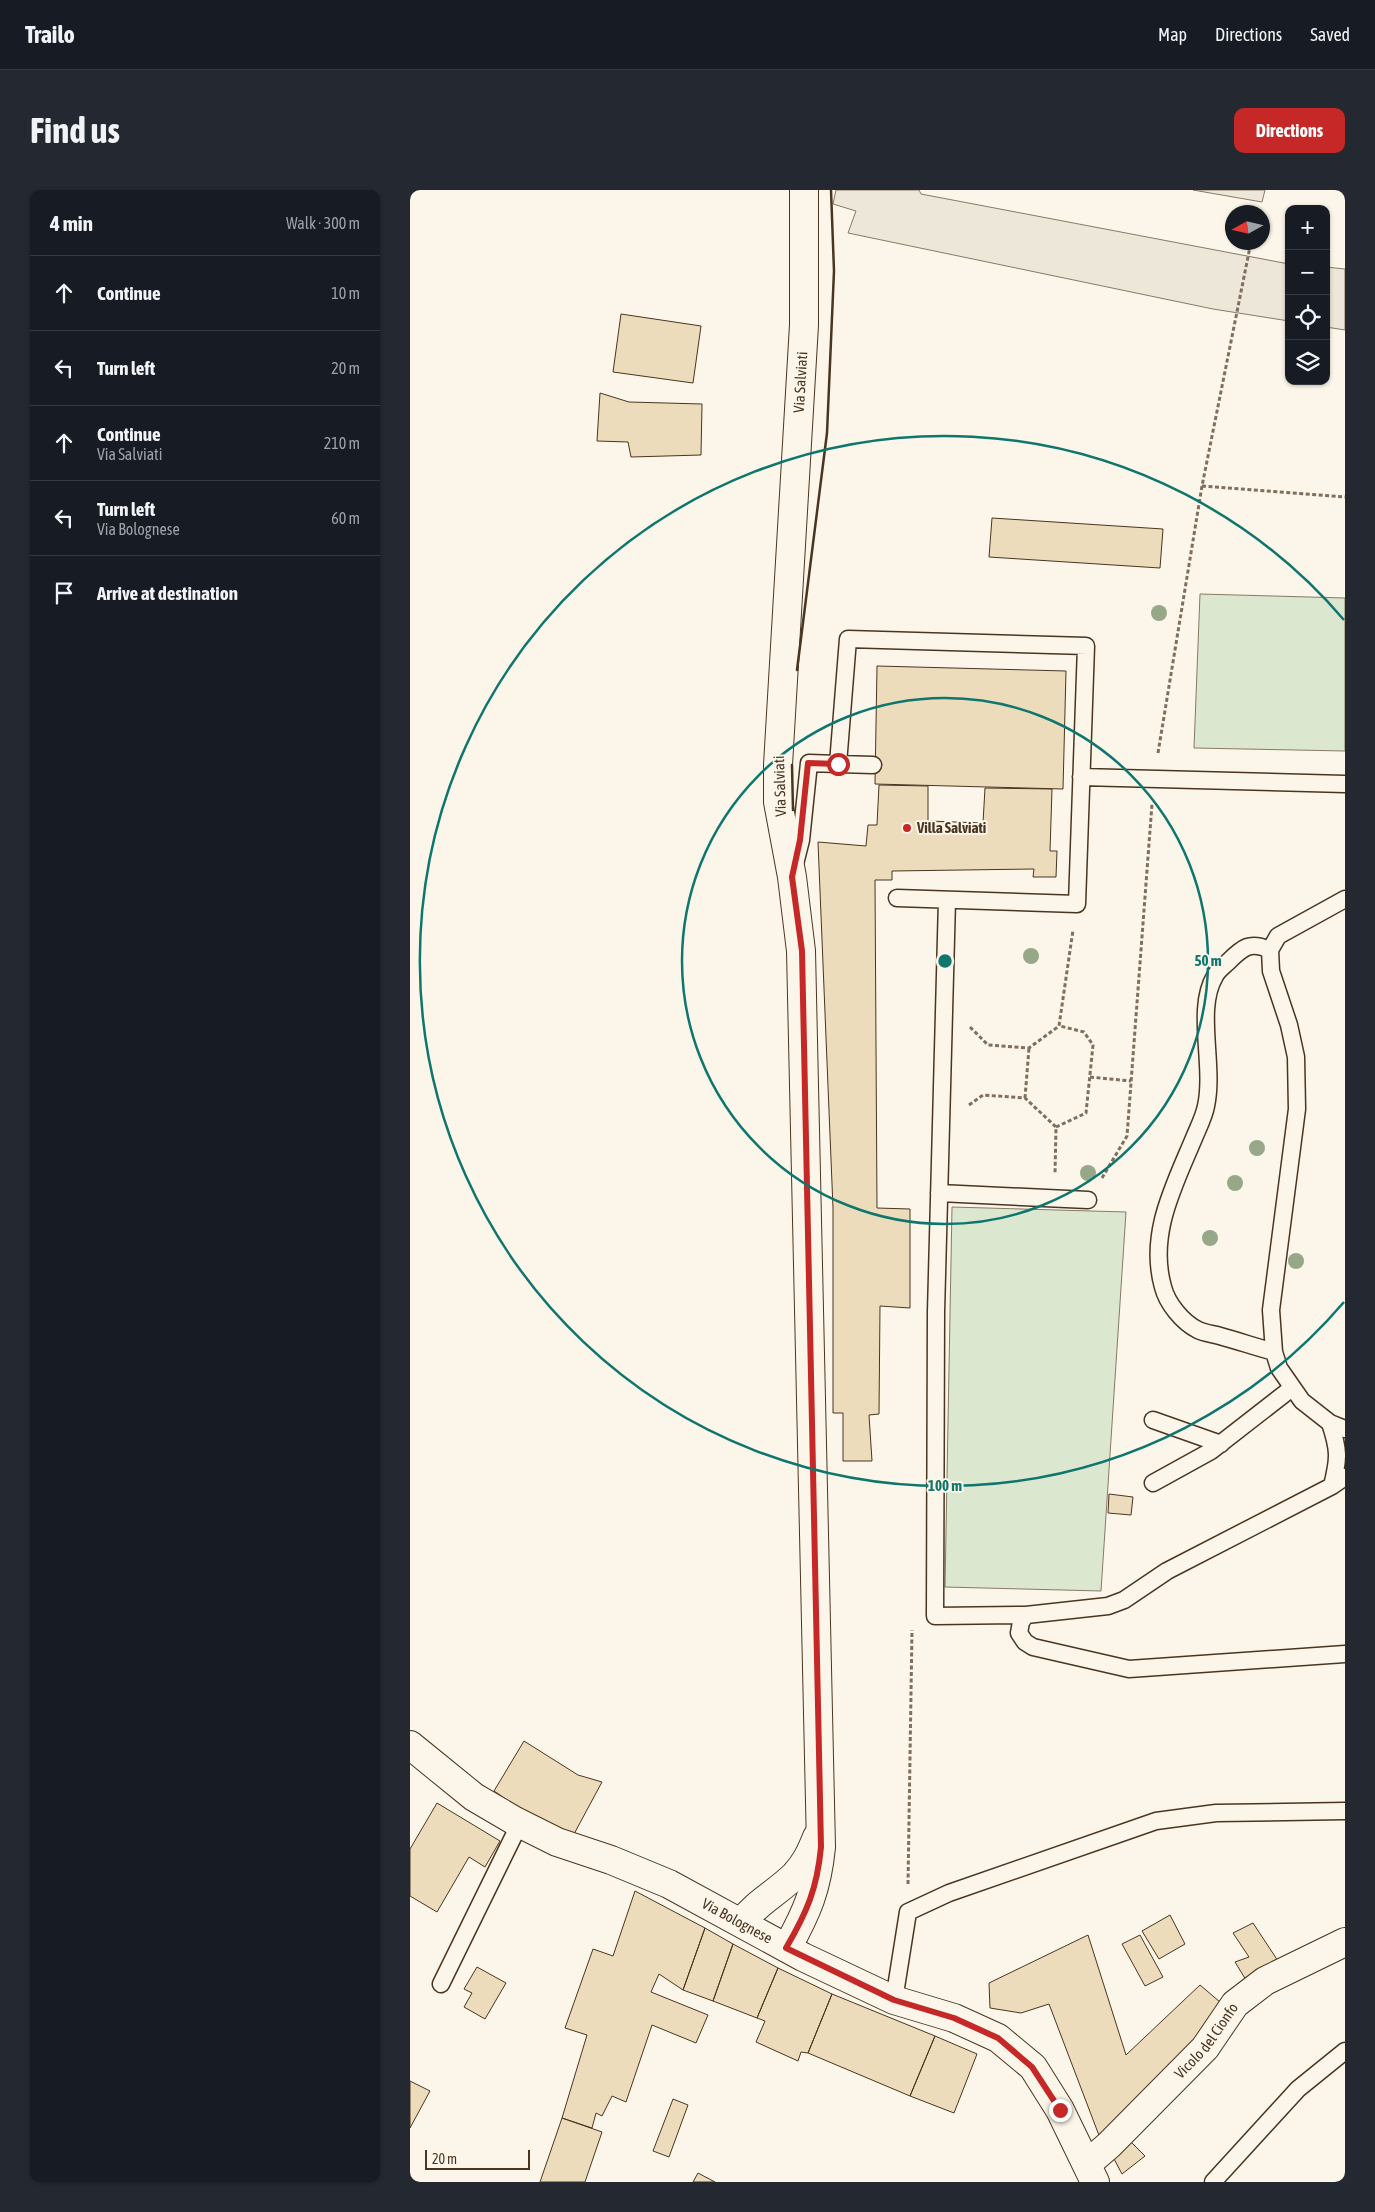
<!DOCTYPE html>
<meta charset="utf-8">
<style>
body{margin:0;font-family:"Asap Condensed",sans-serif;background:#242831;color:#f1f3f6}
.controls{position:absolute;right:15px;top:15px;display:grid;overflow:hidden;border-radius:10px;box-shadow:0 1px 4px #0004}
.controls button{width:45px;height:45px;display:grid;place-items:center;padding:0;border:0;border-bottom:1px solid #363941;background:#171b24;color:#f1f3f6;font:25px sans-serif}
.compass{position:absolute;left:815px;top:15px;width:45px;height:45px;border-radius:50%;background:#171b24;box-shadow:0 1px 4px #0004;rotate:262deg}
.scale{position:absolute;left:15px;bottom:12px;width:105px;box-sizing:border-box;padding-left:5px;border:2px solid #4a3520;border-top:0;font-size:14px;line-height:18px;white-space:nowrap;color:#4a3520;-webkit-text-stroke:4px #fbf6e9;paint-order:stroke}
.stop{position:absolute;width:15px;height:15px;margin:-11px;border:4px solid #c62828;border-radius:50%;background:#fff}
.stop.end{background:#c62828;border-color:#fff;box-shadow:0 1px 5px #0008}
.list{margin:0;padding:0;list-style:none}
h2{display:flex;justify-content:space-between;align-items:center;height:65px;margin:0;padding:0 20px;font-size:21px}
h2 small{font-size:16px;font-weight:400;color:#9ea1a6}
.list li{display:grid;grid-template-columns:32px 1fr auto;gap:15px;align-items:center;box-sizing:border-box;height:75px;padding:0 20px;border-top:1px solid #363941}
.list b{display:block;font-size:19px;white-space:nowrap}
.list p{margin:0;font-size:16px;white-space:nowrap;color:#9ea1a6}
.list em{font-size:16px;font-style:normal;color:#9ea1a6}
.icon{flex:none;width:28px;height:28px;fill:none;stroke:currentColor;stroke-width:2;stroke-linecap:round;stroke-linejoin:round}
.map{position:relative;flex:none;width:935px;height:1992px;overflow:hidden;border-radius:10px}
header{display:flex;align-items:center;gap:30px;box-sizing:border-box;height:70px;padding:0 25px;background:#171b24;border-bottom:1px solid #363941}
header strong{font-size:24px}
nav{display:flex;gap:28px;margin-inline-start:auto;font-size:18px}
.intro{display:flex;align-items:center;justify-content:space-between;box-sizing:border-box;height:120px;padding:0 30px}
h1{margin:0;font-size:35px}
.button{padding:12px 22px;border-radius:10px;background:#c62828;color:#fff;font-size:18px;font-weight:700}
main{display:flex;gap:30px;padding:0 30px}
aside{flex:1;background:#171b24;border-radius:10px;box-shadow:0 1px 4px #0004}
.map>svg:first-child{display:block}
</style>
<header>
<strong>Trailo</strong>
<nav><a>Map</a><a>Directions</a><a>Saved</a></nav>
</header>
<div class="intro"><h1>Find us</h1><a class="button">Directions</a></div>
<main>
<aside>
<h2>4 min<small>Walk · 300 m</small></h2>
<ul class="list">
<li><svg class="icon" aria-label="ahead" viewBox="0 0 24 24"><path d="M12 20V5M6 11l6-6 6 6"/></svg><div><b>Continue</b></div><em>10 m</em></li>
<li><svg class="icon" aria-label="left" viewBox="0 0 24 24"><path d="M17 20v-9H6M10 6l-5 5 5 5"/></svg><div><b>Turn left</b></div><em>20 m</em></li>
<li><svg class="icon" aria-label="ahead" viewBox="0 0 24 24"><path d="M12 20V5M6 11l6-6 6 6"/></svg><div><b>Continue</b><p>Via Salviati</p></div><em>210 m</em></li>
<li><svg class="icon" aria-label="left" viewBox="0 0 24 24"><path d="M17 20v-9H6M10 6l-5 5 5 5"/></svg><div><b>Turn left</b><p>Via Bolognese</p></div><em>60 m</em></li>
<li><svg class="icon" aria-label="arrive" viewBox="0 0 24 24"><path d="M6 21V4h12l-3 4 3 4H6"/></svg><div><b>Arrive at destination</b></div></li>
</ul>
</aside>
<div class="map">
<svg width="935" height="1992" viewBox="0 0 935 1992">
<rect width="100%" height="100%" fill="#fbf6e9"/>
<path fill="#dce7d0" stroke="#887966" d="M790 404 935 408V561L784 558Z
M542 1017 716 1022 691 1401 535 1397Z"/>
<path fill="#ede7d9" stroke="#887966" d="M426 0H509L511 4 879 74V131L803 119 438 43 446 21 423 14Z
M783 0H855L852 12Z
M916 77 935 79V140L916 137Z"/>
<path fill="#ecdcbc" stroke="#4a3520" d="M211 124 291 136 283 193 203 182Z
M190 203 219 212 292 214 291 265 221 267 218 252 187 251Z
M582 328 753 339 750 378 579 367Z
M467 476 656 481 653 599 465 594Z
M469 595 518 596V631L573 633 575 598 642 599 640 661H647L646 687H623L624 679 482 681V690H465L467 1018 500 1019V1118L470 1116 469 1224 459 1225 462 1271H433V1223H423V1018L408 652 456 656 458 635H467Z
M699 1304 723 1307 721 1325 698 1323Z
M114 1551 168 1585 192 1592 164 1644 127 1630 84 1601Z
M27 1613 90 1651 75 1677 59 1667 27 1722 0 1706V1659Z
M225 1701 295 1738 273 1800 249 1784 241 1802 298 1825 286 1853 242 1835 216 1912 202 1906 192 1926 186 1923 182 1938 152 1928 177 1845 155 1838 183 1759 203 1766Z
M760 1725 775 1754 749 1769 732 1741Z
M843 1733 870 1774 836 1790 825 1772 839 1767 823 1743Z
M295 1738 323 1754 303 1811 273 1800Z
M678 1745 716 1865 790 1795 810 1812 789 1848 690 1948 639 1814 611 1823 580 1818 579 1793Z
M730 1745 753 1787 735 1796 712 1754Z
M323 1754 368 1778 347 1828 303 1811Z
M67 1777 96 1793 75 1829 54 1817 62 1803 54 1799Z
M368 1778 422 1804 398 1863 391 1862 388 1871 346 1852 355 1831 347 1828Z
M422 1804 525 1846 500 1906 398 1863Z
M525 1846 567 1864 544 1923 500 1906Z
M0 1891 20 1901 0 1938Z
M263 1909 278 1915 259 1967 243 1961Z
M152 1928 192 1942 175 1992H130Z
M718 1949 735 1966 712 1984 703 1967Z
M288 1983 305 1992H283Z"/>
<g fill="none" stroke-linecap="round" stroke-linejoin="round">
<defs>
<path id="lane" d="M428 574 463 575
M671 587 935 594
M385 674 391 650 399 573 428 574 438 449 676 456 667 714 487 708
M935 709 868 746 860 760 861 781 879 835 886 867 887 919 861 1120 864 1162 869 1178 892 1211 920 1233 935 1239
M537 710 526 1122 525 1426 616 1425
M860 760C840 751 833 757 818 772 814 776 808 780 805 786 785 819 805 875 796 916 794 927 788 938 784 948 764 996 738 1044 753 1097 757 1113 772 1132 788 1140 794 1143 803 1144 810 1146 828 1151 846 1157 864 1162
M529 1003 678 1010
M743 1230 811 1254
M920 1233C929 1260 929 1268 922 1296
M935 1287 922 1296 757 1381 714 1410 698 1416 616 1425 611 1432 609 1443 615 1452 623 1457 719 1479 935 1464
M743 1293 801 1261 882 1198
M31 1794 110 1633
M484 1810 498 1722 539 1703 746 1631 806 1623 935 1621
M803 1992 888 1899 935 1861"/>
<g id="street">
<path id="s1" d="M677 1974 699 1955 795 1858 825 1814 855 1791 935 1752"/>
</g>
<g id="primary">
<path id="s2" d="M0 1555 64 1607 105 1631 147 1652 201 1670 259 1694 393 1767 484 1810 544 1828 588 1848 623 1877 650 1920 685 1992"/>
<path d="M332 1732C346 1713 368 1702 385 1685 396 1673 401 1662 407 1647"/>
<path id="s3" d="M377 1758C397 1722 407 1699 411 1657L391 761 382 687 368 612V575L394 135V0"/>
</g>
</defs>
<use href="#lane" stroke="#4a3520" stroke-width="19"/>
<use href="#street" stroke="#4a3520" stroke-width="30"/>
<use href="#primary" stroke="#4a3520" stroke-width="30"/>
<path stroke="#7f6f5c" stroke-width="3" stroke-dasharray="4 2.5" stroke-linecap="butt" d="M847 22V21
M792 296 935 307
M748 563 792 296 841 52
M560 837 578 855 619 858 649 836 663 740
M680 887 721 891
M615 908 619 858
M559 915 573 905 615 908 646 937 645 984
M646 937 676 923 683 855 674 842 650 836
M692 988 717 946 742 614
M498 1694 502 1440"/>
<use href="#lane" stroke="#fbf6e9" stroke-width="16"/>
<use href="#street" stroke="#fbf6e9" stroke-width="28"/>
<use href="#primary" stroke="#fbf6e9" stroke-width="28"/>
<path stroke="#4a3520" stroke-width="2.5" d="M387 480 417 243 424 81 421 0
M382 575 383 620"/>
</g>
<g fill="#96a887">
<circle cx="749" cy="423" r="8"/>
<circle cx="621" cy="766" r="8"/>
<circle cx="847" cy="958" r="8"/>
<circle cx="678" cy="983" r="8"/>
<circle cx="825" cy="993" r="8"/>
<circle cx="800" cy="1048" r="8"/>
<circle cx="886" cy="1071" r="8"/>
</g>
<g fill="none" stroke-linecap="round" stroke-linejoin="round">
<path stroke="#c62828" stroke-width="6" d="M428 574 398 573 390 650 382 687 392 761 411 1657C407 1699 397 1722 376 1758L484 1810 544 1828 588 1848 622 1877 650 1920"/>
</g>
<g fill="none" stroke="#0f766e" stroke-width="2.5">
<circle cx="535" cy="771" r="263"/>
<path d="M934 1112A525 525 0 1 1 934 430"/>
</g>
<circle fill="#c62828" stroke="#fbf6e9" stroke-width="2" cx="497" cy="638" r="5"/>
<g text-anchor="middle" stroke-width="4" stroke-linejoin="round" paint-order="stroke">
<g font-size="15" fill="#4a3520" stroke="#fbf6e9">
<text dy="5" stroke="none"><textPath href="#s3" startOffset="1575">Via Salviati</textPath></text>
<text transform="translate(370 596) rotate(-92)" y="5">Via Salviati</text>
<text dy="5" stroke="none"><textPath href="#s2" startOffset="374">Via Bolognese</textPath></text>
<text dy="5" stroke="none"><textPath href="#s1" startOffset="172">Vicolo del Cionfo</textPath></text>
</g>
<g font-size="15" font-weight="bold" fill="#4a3520" stroke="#fbf6e9" text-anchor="start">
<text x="507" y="643">Villa Salviati</text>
</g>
</g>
<circle cx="535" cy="771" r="8" fill="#0f766e" stroke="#fbf6e9" stroke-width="2.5"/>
<g font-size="15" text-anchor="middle" font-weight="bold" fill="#0f766e" stroke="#fbf6e9" stroke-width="4" stroke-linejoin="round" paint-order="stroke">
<text x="798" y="776">50 m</text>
<text x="535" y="1301">100 m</text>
</g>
</svg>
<div class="controls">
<button>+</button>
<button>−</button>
<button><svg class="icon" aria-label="locate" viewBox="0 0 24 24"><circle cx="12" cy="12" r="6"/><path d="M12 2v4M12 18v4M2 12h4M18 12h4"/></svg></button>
<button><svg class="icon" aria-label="layers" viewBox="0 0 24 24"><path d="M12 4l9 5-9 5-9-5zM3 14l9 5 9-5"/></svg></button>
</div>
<svg class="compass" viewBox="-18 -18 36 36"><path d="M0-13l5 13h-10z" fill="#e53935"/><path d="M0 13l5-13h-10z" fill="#9ea1a6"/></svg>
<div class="scale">20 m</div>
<div class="stop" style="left:428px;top:574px"></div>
<div class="stop end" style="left:650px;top:1920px"></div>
</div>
</main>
